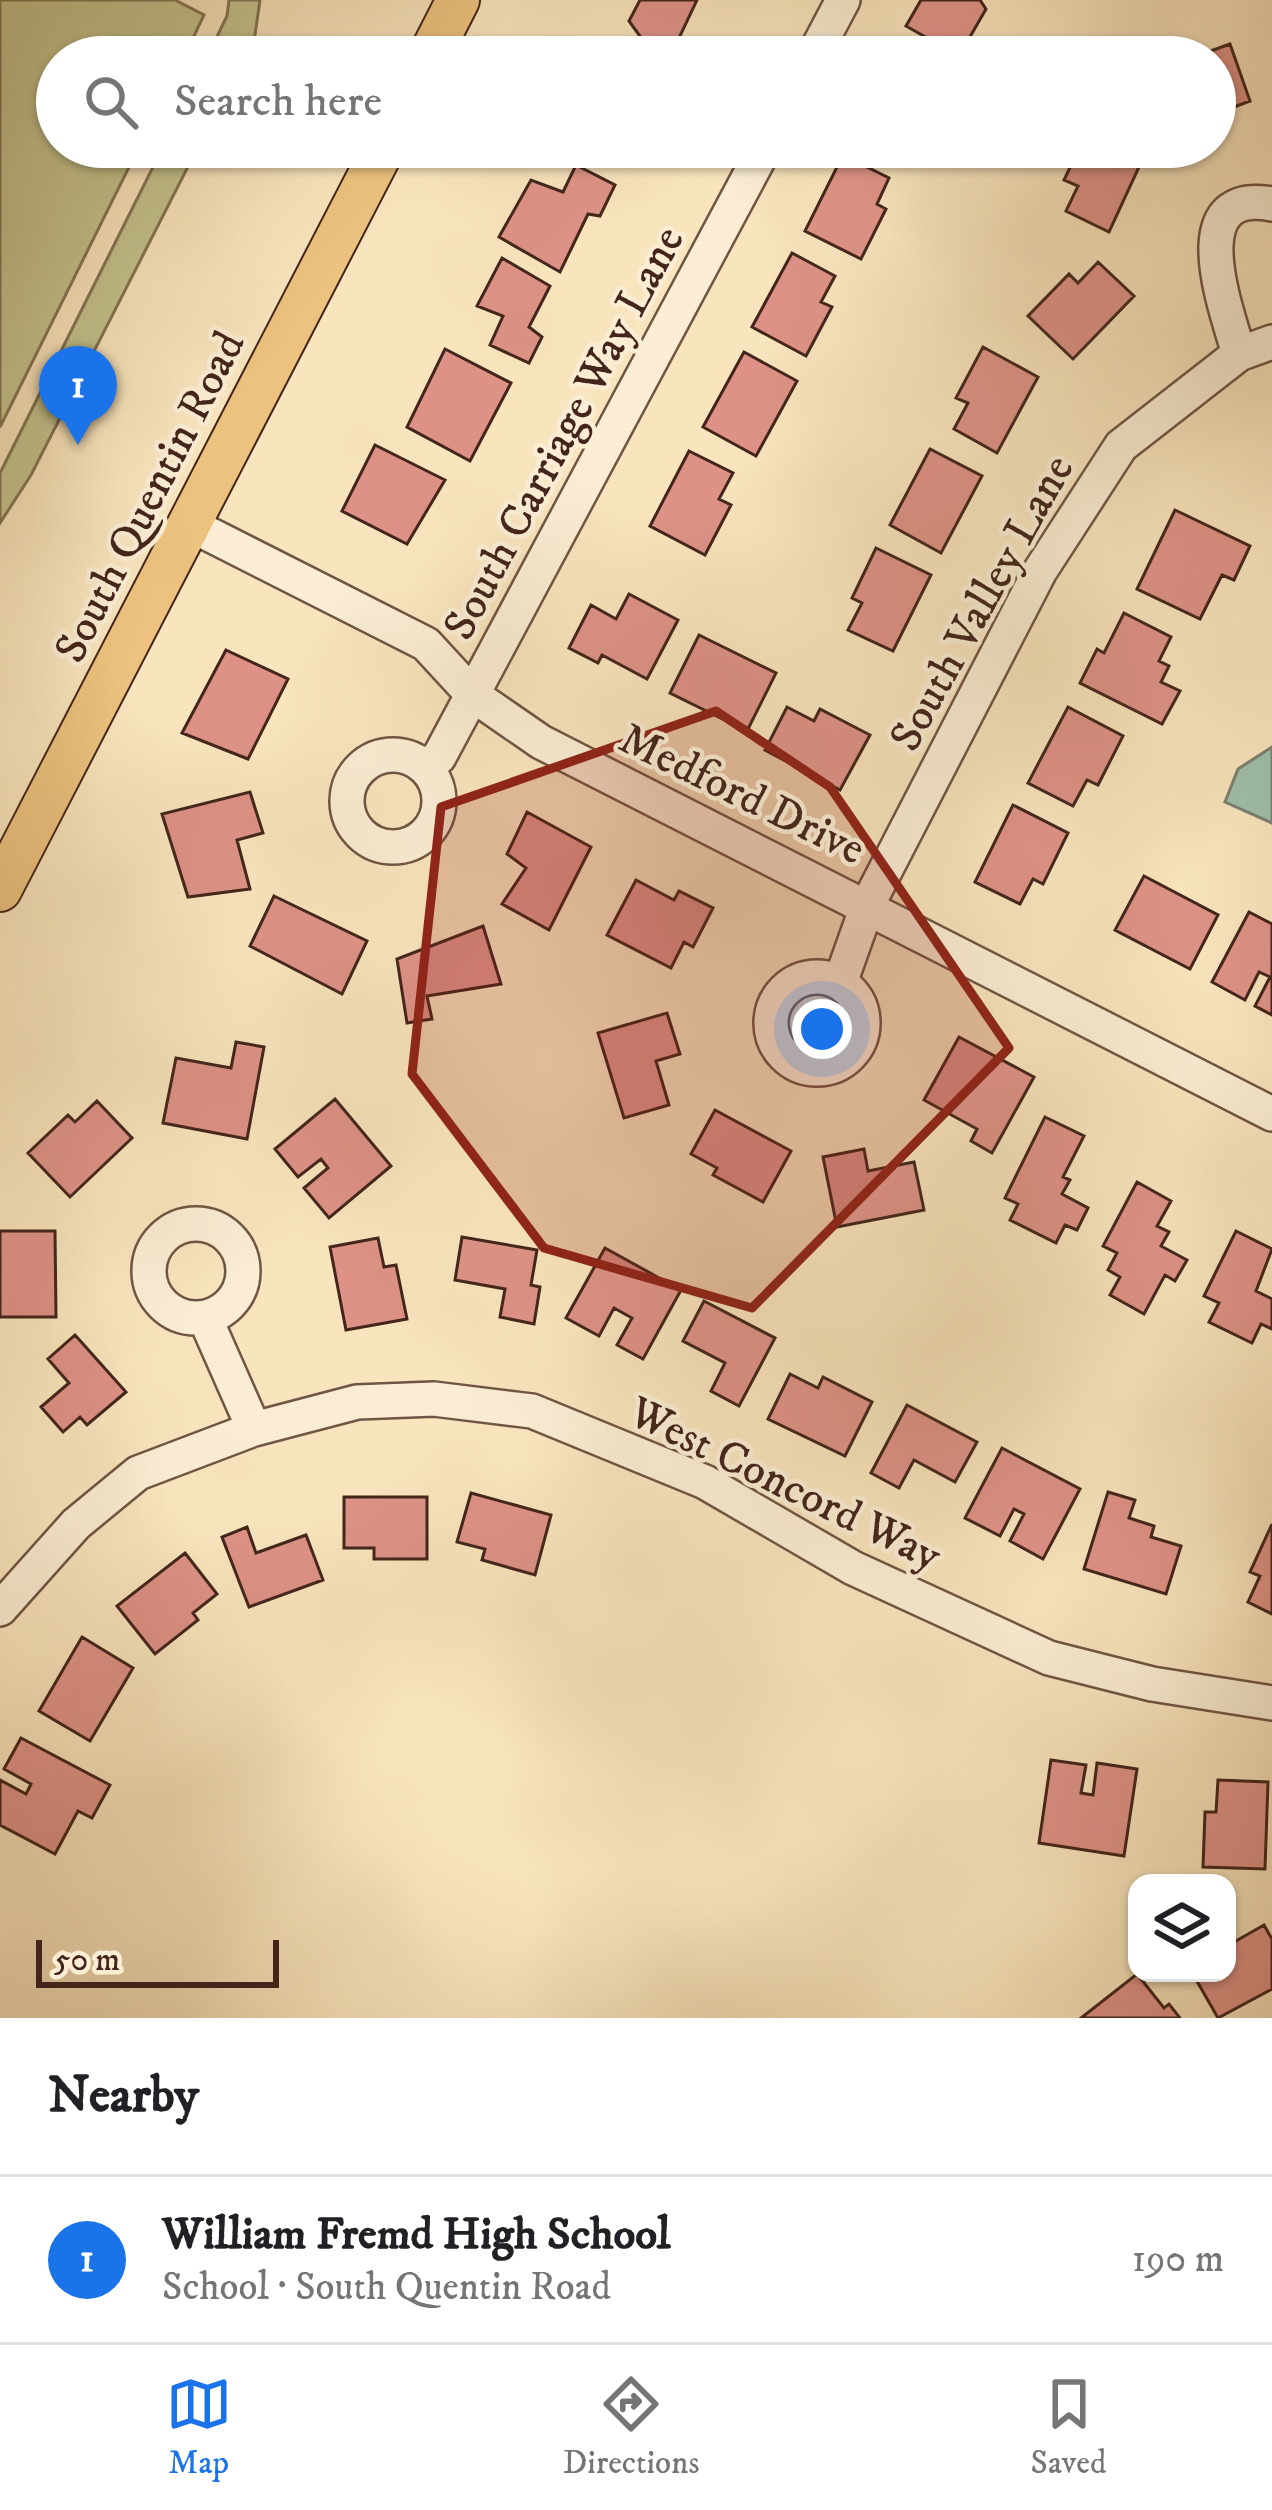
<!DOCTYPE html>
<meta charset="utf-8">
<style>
body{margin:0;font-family:"IM FELL DW Pica",serif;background:#f6f6f6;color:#202124}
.controls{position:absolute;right:36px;bottom:36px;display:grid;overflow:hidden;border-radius:24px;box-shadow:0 3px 9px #0004}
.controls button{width:108px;height:108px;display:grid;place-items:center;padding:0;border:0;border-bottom:3px solid #e0e0e0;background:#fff;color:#202124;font:60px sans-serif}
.scale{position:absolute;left:36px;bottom:30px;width:243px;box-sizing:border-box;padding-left:12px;border:6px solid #43251b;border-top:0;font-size:33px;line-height:42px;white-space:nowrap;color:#43251b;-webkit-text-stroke:9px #faedd4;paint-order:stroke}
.you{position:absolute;left:822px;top:1029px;width:42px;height:42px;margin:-30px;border:9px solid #fff;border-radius:50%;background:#1a73e8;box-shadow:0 0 0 18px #1a73e833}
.badge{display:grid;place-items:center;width:78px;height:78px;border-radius:50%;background:#1a73e8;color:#fff;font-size:39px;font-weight:700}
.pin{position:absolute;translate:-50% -99px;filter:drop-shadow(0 3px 6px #0008)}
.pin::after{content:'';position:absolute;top:63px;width:42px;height:36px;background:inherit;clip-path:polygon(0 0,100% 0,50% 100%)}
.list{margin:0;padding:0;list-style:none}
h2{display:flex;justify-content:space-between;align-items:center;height:156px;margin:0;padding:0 48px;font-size:51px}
h2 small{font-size:39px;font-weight:400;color:#757577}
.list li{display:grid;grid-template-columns:78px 1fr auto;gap:36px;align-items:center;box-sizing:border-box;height:168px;padding:0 48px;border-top:3px solid #e0e0e0}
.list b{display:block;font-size:45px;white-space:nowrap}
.list p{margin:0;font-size:39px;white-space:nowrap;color:#757577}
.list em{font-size:39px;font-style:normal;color:#757577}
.icon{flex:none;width:66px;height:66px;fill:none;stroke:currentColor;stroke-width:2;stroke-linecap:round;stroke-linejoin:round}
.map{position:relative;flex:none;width:1272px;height:2018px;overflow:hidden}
.search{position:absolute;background:#fff;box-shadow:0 3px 9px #0004;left:36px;right:36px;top:36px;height:132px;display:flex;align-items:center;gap:30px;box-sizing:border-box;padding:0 42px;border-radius:66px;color:#757577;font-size:45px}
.sheet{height:324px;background:#fff}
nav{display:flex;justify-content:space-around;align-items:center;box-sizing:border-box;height:168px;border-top:3px solid #e0e0e0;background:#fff;font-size:33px;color:#757577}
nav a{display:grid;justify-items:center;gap:6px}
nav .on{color:#1a73e8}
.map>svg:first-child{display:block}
</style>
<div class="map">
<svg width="1272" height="2018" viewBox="0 0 1272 2018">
<rect width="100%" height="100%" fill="#f8e4bd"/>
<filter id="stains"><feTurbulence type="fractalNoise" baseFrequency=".00167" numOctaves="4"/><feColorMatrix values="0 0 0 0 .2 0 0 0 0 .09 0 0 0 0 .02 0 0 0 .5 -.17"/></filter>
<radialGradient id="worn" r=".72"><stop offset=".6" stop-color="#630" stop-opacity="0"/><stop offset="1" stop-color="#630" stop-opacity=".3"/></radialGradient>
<path fill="#c3c28d" stroke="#837454" stroke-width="3" d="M0 0H175L204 15 184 57H57V147H139L0 427Z
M229 0H260L255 35 244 57H207L227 16Z
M163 147H198L31 475 0 523V473Z"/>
<path fill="#9fbfaa" stroke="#7a8171" stroke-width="3" d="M1272 747V823L1225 802 1238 769Z"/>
<path fill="#de9287" stroke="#43251b" stroke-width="3" d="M640 0H697L670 57H655L629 21Z
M921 0H980L986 9 959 56 906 26Z
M1230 44 1250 101 1215 114V57H1194Z
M1080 147H1131L1145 154 1109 232 1066 211 1078 186 1064 180Z
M843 155 889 178 877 204 886 209 861 259 805 231Z
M576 165 615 185 600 216 588 214 560 272 499 237 531 180 563 192Z
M792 253 835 276 821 302 832 307 806 356 752 327Z
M502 258 550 286 529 327 542 337 529 363 490 345 503 316 477 306Z
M1098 262 1134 296 1073 359 1028 316 1069 274 1078 283Z
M983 347 1038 377 997 453 954 429 968 403 956 398Z
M445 349 511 383 470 461 407 427Z
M744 352 797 381 756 456 703 427Z
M375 445 445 480 407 544 342 511Z
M930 449 982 476 941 553 890 525Z
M689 451 733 473 719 499 731 505 705 555 650 526Z
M1175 510 1250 546 1234 580 1222 575 1200 619 1137 589Z
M876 548 931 575 893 651 848 630 862 603 852 598Z
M629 594 678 620 647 679 602 655 598 663 569 648 591 605 616 619Z
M1124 613 1171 637 1159 661 1169 666 1161 682 1180 691 1162 724 1080 683 1097 649 1104 653Z
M699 635 776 673 747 731 670 693Z
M226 650 288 679 248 759 182 733Z
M787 707 814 721 820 709 870 735 840 790 765 750Z
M1068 707 1123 736 1098 785 1087 780 1073 806 1028 783Z
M250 792 263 833 237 840 250 889 188 897 162 814Z
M1013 805 1068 833 1043 884 1033 879 1020 904 975 882Z
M527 812 591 847 549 930 502 904 526 868 507 854Z
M1144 876 1218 915 1190 969 1115 930Z
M636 880 674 900 679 891 713 908 693 947 684 942 671 968 607 935Z
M274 896 367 941 342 994 250 946Z
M1249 912 1272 924V1015L1255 1006 1270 977 1259 972 1245 1000 1212 982Z
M483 926 501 984 427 996 432 1019 407 1023 397 959Z
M667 1013 680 1054 656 1061 669 1105 624 1118 598 1033Z
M959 1037 1034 1077 992 1153 971 1141 977 1129 924 1100Z
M236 1042 264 1047 247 1139 163 1123 176 1058 231 1068Z
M335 1099 391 1166 329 1218 304 1188 328 1168 321 1159 298 1177 275 1149Z
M97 1101 132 1138 70 1197 28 1153 68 1115 75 1122Z
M715 1110 791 1151 763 1202 713 1175 717 1168 691 1154Z
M1045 1117 1084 1136 1063 1177 1070 1180 1062 1194 1088 1208 1077 1230 1065 1225 1056 1243 1010 1220 1018 1204 1005 1198Z
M864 1149 868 1171 914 1162 924 1210 837 1227 823 1157Z
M1137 1182 1171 1201 1157 1226 1169 1232 1161 1246 1187 1260 1175 1281 1165 1275 1144 1314 1110 1295 1120 1277 1108 1270 1117 1253 1103 1246Z
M0 1231H55L56 1317H0Z
M1236 1231 1272 1249 1256 1291 1272 1299V1329L1261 1324 1252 1343 1209 1322 1219 1303 1204 1296Z
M462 1237 537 1250 531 1285 540 1287 534 1324 500 1317 505 1289 455 1280Z
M378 1238 384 1267 396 1265 407 1319 346 1330 330 1247Z
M605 1248 681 1290 643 1359 617 1345 632 1318 614 1308 599 1336 566 1318Z
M704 1301 775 1338 739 1406 711 1391 725 1363 683 1341Z
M75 1335 126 1392 87 1425 80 1417 63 1432 41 1407 69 1383 48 1359Z
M790 1374 818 1388 823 1377 872 1402 845 1456 768 1419Z
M907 1405 977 1442 955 1482 914 1460 899 1488 871 1473Z
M1002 1448 1080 1489 1043 1559 1010 1541 1024 1514 1014 1509 1000 1536 965 1518Z
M1108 1492 1135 1500 1129 1518 1154 1526 1151 1537 1181 1546 1166 1594 1084 1569Z
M471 1493 551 1515 535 1575 482 1560 485 1549 457 1542Z
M344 1497H427V1559H374V1548H344Z
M1272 1524V1614L1248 1602 1260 1576 1250 1572Z
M247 1527 256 1553 306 1535 323 1580 249 1607 222 1537Z
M185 1553 217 1594 193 1613 198 1620 155 1654 117 1606Z
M82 1637 133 1668 90 1741 39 1711Z
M21 1738 110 1785 92 1818 78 1811 55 1854 0 1825V1780L26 1794 31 1784 4 1769Z
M1051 1760 1086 1765 1081 1793 1093 1795 1097 1763 1137 1769 1124 1856 1039 1843Z
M1218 1780 1268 1782 1265 1869 1203 1867 1205 1812H1216Z
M1264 1925 1272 1939V1989L1218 2018 1194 1976 1227 1973V1946Z
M1137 1974 1164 2008 1169 2004 1180 2018H1081Z"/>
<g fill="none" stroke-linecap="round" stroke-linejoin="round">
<defs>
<path id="minor" d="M813 57 843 0
M1239 354C1227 311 1179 187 1272 204
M191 525 426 644 473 695 541 742 1272 1114
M347 801a46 46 0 1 1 92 0a46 46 0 1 1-92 0Z
M425 767 439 757 765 147
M771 1023a46 46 0 1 1 92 0a46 46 0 1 1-92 0Z
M840 983 868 904 1040 571 1121 446 1239 354 1272 342
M149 1271a47 47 0 1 1 94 0a47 47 0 1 1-94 0Z
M205 1318 254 1429
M0 1609 76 1524 138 1473 254 1429 357 1402 434 1399 532 1411 705 1482 853 1568 1049 1658 1152 1684 1272 1703"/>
<path id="major" d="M429 57 458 0
M0 890 384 147"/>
</defs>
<use href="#minor" stroke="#705544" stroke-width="38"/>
<use href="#major" stroke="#43251b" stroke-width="46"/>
<use href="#minor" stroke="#faedd4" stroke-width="33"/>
<use href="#major" stroke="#ecc27e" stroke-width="42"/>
</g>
<path fill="#8f2418" fill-opacity="0.2" stroke="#8f2418" stroke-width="9" stroke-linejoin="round" d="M716 711 830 787 1009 1048 752 1308 544 1248 412 1074 441 807Z"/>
<g text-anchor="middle" stroke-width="9" stroke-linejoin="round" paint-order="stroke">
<g font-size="45" fill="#43251b" stroke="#faedd4">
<text transform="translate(562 432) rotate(-62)" y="16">South Carriage Way Lane</text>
<text transform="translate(148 496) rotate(-63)" y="16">South Quentin Road</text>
<text transform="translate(980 602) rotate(-61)" y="16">South Valley Lane</text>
<text transform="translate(743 792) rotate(26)" y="16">Medford Drive</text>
<text transform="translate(786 1482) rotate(26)" y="16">West Concord Way</text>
</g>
</g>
<rect width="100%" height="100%" filter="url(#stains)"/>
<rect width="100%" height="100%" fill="url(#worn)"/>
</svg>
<div class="controls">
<button><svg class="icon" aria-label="layers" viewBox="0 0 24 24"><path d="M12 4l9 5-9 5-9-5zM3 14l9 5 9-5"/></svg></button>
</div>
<div class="scale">50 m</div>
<div class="you"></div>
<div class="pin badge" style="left:78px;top:445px">1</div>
<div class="search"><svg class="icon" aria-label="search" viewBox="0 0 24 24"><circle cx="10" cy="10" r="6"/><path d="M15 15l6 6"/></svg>Search here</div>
</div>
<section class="sheet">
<h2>Nearby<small></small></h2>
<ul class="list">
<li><span class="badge">1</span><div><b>William Fremd High School</b><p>School · South Quentin Road</p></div><em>190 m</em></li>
</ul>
</section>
<nav>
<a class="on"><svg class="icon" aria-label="map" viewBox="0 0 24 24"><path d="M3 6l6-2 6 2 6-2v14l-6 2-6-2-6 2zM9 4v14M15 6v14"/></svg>Map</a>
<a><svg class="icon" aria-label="directions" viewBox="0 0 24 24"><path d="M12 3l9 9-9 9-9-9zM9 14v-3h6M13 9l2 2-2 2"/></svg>Directions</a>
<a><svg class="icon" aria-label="saved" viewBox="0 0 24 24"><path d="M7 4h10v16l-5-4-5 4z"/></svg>Saved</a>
</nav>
